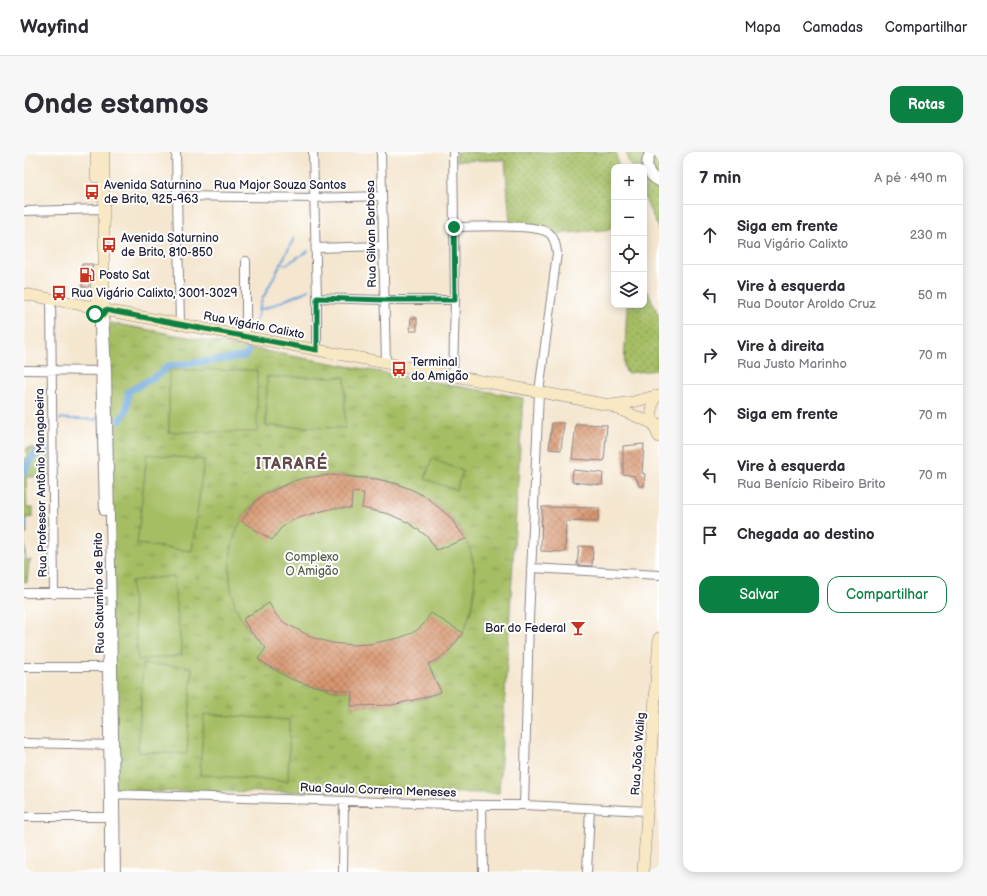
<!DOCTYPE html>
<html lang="pt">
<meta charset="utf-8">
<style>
body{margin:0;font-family:"Balsamiq Sans",sans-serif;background:#f7f7f7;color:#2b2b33}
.controls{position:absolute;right:12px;top:12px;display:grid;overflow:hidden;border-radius:8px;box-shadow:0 2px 10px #0003}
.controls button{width:36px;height:36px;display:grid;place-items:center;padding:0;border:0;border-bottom:1px solid #e1e1e2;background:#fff;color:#2b2b33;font:20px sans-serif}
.stop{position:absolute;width:12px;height:12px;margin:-9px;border:3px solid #0b8043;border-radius:50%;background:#fff}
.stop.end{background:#0b8043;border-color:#fff;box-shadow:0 1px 4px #0008}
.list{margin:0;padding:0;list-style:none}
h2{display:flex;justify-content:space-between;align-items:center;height:52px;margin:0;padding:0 16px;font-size:17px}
h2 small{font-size:13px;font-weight:400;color:#7c7c81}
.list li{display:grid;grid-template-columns:26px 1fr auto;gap:12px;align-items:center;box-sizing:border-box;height:60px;padding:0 16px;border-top:1px solid #e1e1e2}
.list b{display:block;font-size:15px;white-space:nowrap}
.list p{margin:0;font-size:13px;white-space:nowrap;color:#7c7c81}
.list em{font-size:13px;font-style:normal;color:#7c7c81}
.actions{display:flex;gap:8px;padding:12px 16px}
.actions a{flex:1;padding:9px 0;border:1px solid #0b8043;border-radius:12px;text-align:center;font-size:14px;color:#0b8043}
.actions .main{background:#0b8043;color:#fff}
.icon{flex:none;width:22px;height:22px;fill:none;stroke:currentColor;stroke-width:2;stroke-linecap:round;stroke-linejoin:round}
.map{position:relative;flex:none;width:635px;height:720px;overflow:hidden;border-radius:12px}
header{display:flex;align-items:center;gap:24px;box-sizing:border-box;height:56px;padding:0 20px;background:#fff;border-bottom:1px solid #e1e1e2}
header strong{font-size:19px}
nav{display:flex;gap:22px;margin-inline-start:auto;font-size:14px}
.intro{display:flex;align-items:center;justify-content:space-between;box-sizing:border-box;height:96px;padding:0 24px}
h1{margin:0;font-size:28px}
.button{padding:10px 18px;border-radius:12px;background:#0b8043;color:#fff;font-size:14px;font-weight:700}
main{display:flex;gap:24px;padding:0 24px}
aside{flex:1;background:#fff;border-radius:12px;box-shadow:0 2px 10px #0003}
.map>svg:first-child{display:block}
</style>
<header>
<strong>Wayfind</strong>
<nav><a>Mapa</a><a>Camadas</a><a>Compartilhar</a></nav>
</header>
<div class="intro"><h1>Onde estamos</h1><a class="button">Rotas</a></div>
<main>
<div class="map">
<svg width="635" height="720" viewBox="0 0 635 720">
<defs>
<pattern id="grass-dots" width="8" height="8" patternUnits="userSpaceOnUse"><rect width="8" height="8" fill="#a5be64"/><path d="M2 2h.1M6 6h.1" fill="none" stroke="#869a54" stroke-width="1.8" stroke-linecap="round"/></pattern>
<pattern id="park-tufts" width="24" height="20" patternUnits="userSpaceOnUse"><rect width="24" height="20" fill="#a5be64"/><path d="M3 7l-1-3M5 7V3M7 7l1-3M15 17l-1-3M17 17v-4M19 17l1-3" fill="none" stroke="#869a54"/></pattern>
<pattern id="building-cross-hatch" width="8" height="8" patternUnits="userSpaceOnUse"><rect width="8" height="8" fill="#d8966f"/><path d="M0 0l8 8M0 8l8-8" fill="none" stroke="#af7a5c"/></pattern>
</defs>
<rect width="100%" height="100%" fill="#fff"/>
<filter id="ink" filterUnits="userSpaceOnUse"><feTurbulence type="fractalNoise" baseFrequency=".025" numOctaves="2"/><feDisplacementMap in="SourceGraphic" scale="8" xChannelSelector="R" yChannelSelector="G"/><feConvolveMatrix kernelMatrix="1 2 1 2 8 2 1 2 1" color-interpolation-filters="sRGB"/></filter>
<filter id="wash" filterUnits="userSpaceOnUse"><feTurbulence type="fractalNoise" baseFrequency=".012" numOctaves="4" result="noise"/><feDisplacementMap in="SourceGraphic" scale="16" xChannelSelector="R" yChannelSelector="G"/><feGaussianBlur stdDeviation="0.9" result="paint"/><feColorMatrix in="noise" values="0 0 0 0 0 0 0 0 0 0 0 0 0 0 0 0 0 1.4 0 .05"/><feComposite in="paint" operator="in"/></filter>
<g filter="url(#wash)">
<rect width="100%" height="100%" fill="#f4e6cf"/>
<path fill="url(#grass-dots)" stroke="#647050" d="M432 0H592L594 15H590V77L531 82 525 77 486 71 481 8 432 9Z
M603 0H623L635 34V78L620 45V15H607L603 6Z
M630 0H635V27L630 24 625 8Z
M620 140H624L635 164 633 218 603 221 600 215 603 153H620Z"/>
<path fill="url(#park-tufts)" stroke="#647050" d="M81 170 499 246 475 641 91 639Z
M25 295 26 324 2 325 3 356H9V365L2 366 3 382 0 383 2 408H7L5 411 3 430H0V306H3V296Z"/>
<path fill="#a5be64" stroke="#647050" d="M145 218H233V280H145Z
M243 225H321V276L242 274Z
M123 302 180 308 168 399 113 392Z
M408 307 439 319 432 338 401 327Z
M306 323C329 323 354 324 375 332 429 353 460 393 448 452 443 480 430 500 404 513L417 540C389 552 358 554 327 554L328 539C294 539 260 528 234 507L243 495C227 484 215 467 210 449 200 417 207 371 232 349 252 331 281 326 306 323Z
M149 424 158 503 114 508 107 429Z
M119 512 168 515 163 602 114 600Z
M180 562 266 568 264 629 176 623Z"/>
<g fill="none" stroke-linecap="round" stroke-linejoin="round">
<path stroke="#68a4d9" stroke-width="2" d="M258 111 261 113 284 99
M234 157H240L285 138
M232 170 238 148 270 86
M36 268 37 266C49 269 59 265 71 268L74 265"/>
<path stroke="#68a4d9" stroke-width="7" d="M95 269C104 258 104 254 104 240L137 221 144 214 218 205 221 204 224 200
M0 320C5 311 11 297 23 297
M0 370V374"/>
</g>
<g id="blocks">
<path fill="url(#building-cross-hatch)" d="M58 112H69L65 119V135H58Z
M387 166H393V179H386Z
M528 271H540L537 298 525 297Z
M552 272 583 273 580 309 548 307Z
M620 292 618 321 621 322 620 334H615L613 327H611V324L599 322V294Z
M549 318 579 321 578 333 548 330Z
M306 323 353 327 374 332 391 339 402 345 425 364 442 387 412 398 404 385 385 371 365 362 338 356 340 341 328 340 327 356H310L298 359 268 368 257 376 248 388 217 369 232 349 241 342 270 329 280 326Z
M518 355 575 356 574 370 542 369 541 400 517 399Z
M555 394 569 395 568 414 553 413Z
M245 451 252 463 261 471 290 486 308 491 329 493 345 492 375 486 388 481 393 478 399 473 407 461 439 481 424 500 414 507 404 512 417 540 398 546 368 553 327 554 328 540 289 534 278 531 267 527 253 519 234 507 242 496 226 479 219 467Z"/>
</g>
</g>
<g filter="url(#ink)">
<use href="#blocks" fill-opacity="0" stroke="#8b8485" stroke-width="1"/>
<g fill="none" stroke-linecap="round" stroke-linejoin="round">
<defs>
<path id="minor" d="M152 0 156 171
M289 0 293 146V198
M357 0 362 211
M429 0 431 148 429 223
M154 44 290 46 358 44
M0 59 79 57
M429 75C448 75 512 71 525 81 531 86 532 94 533 101L515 240 505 467 500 653
M292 96 358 94
M222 109V184
M293 146 361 148H431
M27 147 30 442
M80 162 83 219 89 515 92 720
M75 171 80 359
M0 218 82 219
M508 416 635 423
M0 441H87
M82 457 85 642V720
M0 515H87
M0 591 89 593
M86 642 458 653H500L623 659
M458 653 459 720
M0 665H85
M319 720 320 649
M563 720 566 656"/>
<path id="tertiary" d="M627 0C620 11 623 23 635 29"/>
<path id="secondary" d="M72 0V25
M0 142 69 155
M72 153V119
M80 153 75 151 71 153 69 157 71 162 76 164C82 162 82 158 80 153V0
M81 158 585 253 630 272H635
M631 244C625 259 628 271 635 285
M587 253 609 250 631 244H635
M619 720 635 486"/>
</defs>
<use href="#minor" stroke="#8b8485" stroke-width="10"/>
<use href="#tertiary" stroke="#8b8485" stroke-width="12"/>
<use href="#secondary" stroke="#8b8485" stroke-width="12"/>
<use href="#minor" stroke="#fff" stroke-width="8"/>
<use href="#tertiary" stroke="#fff" stroke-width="10"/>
<use href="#secondary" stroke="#f8e8c3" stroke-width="11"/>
</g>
</g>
<g fill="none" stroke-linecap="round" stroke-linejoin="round" filter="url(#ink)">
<path stroke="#0b8043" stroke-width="5" d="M71 162 76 164 80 162 81 158 293 198V146L361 148H431L430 75"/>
</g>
<defs>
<symbol id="bus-bare" viewBox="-9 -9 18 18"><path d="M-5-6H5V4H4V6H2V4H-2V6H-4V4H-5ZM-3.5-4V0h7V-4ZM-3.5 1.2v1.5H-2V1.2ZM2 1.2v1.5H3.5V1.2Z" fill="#c8321e" stroke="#fff" stroke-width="2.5" paint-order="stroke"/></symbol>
<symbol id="fuel-bare" viewBox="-9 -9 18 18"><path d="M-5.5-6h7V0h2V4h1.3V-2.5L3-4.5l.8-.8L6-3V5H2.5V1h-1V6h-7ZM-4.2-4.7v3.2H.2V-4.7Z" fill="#c8321e" stroke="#fff" stroke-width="2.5" paint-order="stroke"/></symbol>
<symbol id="bar-bare" viewBox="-9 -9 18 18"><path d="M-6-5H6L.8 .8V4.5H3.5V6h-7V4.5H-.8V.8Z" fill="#c8321e" stroke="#fff" stroke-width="2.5" paint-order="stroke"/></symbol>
</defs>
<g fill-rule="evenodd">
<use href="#bus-bare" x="57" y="29" width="22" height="22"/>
<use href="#bus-bare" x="74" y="82" width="22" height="22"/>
<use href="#fuel-bare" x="52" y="112" width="22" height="22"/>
<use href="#bus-bare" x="24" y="130" width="22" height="22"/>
<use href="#bus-bare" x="364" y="206" width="22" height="22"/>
<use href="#bar-bare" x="543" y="465" width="22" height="22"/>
</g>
<g text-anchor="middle" stroke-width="4" stroke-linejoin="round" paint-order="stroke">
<g font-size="12" fill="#22223b" stroke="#fff" text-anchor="start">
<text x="80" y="37">Avenida Saturnino<tspan x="80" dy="14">de Brito, 925-963</tspan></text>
<text x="97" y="90">Avenida Saturnino<tspan x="97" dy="14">de Brito, 810-850</tspan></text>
<text x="75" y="127">Posto Sat</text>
<text x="47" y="145">Rua Vigário Calixto, 3001-3029</text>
<text x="387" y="214">Terminal<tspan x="387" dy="14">do Amigão</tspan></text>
<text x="542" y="480" text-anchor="end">Bar do Federal</text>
</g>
<g font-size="12" fill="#22223b" stroke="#fff">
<text x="256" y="37">Rua Major Souza Santos</text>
<text transform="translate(347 82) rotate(-91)" y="4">Rua Gilvan Barbosa</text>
<text transform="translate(230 173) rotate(11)" y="4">Rua Vigário Calixto</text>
<text transform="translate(17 331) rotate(-91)" y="4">Rua Professor Antônio Mangabeira</text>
<text transform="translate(75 441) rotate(-91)" y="4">Rua Satumino de Brito</text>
<text transform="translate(614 602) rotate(-86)" y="4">Rua João Walig</text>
<text transform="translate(354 638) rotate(2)" y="4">Rua Saulo Correira Meneses</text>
</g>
<g font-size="12" fill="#56604b" stroke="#fff">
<text x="288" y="409">Complexo<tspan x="288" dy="14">O Amigão</tspan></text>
</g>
<g font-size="16" font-weight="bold" letter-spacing="1" fill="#624b4d" stroke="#fff">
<text x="268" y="317">ITARARÉ</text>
</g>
</g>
</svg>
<div class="controls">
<button>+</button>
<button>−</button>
<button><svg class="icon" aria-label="locate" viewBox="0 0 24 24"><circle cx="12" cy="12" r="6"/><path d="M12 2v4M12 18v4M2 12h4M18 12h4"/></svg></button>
<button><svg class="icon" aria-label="layers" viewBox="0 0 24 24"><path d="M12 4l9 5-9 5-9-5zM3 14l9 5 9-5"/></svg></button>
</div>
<div class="stop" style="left:71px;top:162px"></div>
<div class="stop end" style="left:430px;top:75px"></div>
</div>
<aside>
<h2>7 min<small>A pé · 490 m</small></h2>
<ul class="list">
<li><svg class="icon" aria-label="ahead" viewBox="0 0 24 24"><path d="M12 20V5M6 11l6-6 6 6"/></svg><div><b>Siga em frente</b><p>Rua Vigário Calixto</p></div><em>230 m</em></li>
<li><svg class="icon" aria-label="left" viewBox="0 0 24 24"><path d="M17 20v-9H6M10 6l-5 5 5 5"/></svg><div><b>Vire à esquerda</b><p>Rua Doutor Aroldo Cruz</p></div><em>50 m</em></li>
<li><svg class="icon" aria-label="right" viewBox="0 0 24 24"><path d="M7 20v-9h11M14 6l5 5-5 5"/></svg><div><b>Vire à direita</b><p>Rua Justo Marinho</p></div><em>70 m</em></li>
<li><svg class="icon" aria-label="ahead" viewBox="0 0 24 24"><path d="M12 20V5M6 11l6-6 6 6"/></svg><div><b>Siga em frente</b></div><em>70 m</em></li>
<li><svg class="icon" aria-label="left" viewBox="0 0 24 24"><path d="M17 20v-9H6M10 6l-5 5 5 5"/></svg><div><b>Vire à esquerda</b><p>Rua Benício Ribeiro Brito</p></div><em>70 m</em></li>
<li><svg class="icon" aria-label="arrive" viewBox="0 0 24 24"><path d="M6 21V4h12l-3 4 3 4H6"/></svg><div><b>Chegada ao destino</b></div></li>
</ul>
<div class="actions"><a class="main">Salvar</a><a>Compartilhar</a></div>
</aside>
</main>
